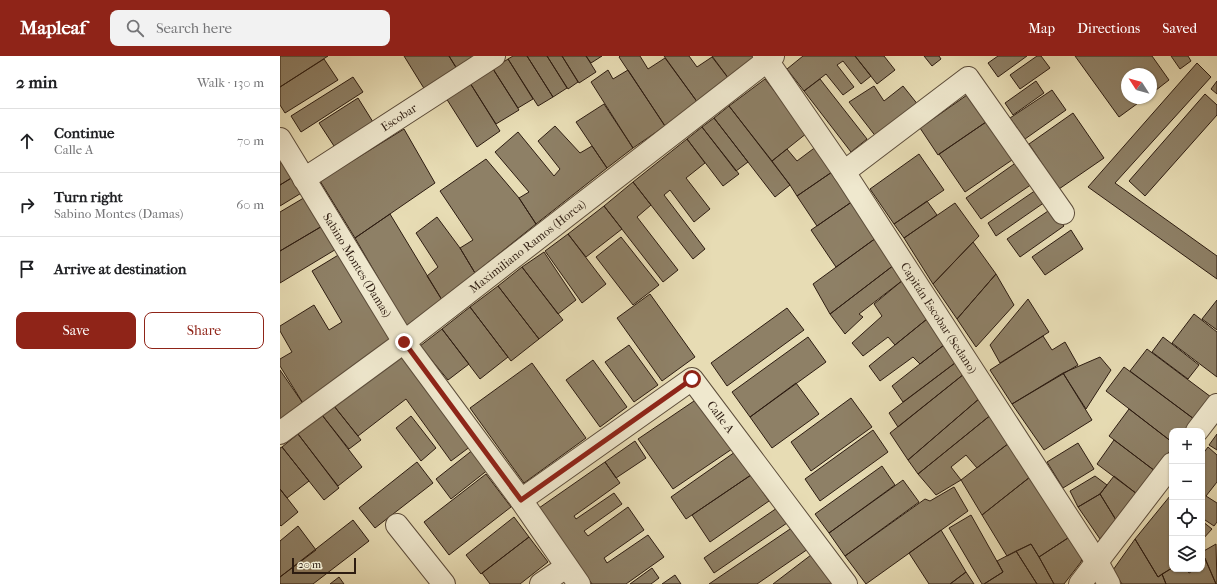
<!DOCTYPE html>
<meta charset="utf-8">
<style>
body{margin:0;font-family:"IM FELL French Canon",serif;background:#f2f2f2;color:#202124}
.controls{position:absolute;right:12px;bottom:12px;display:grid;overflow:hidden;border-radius:8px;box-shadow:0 1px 3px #0004}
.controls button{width:36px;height:36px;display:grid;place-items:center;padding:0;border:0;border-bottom:1px solid #e0e0e0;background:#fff;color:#202124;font:20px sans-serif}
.compass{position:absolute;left:841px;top:12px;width:36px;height:36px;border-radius:50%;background:#fff;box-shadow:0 1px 3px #0004;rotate:306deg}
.scale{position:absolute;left:12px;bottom:10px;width:64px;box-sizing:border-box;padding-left:4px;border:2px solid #2d1c11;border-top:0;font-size:11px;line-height:14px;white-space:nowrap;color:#2d1c11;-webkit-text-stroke:3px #efe8ce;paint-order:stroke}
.stop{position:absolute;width:12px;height:12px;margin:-9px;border:3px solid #8f2418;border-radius:50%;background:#fff}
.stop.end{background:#8f2418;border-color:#fff;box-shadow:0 1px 4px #0008}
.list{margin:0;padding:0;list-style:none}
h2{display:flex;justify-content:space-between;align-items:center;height:52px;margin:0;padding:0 16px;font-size:17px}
h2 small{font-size:13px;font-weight:400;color:#757577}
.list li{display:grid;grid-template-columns:26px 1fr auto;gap:12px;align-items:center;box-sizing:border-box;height:64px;padding:0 16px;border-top:1px solid #e0e0e0}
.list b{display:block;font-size:15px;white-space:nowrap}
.list p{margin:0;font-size:13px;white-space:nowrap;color:#757577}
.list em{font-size:13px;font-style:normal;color:#757577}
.actions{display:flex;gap:8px;padding:12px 16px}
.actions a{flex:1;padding:9px 0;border:1px solid #8f2418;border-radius:8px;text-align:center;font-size:14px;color:#8f2418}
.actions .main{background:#8f2418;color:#fff}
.icon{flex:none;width:22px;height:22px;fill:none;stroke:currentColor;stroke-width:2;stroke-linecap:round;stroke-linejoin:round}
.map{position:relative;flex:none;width:937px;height:528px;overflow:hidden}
header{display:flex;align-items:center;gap:24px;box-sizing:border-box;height:56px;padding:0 20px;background:#8f2418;color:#fff}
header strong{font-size:19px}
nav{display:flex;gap:22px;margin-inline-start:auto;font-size:14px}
.search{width:280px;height:36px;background:#f2f2f2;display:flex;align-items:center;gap:10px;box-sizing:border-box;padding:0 14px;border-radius:8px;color:#757577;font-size:15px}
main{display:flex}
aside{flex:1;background:#fff}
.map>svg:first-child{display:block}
</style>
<header>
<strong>Mapleaf</strong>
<div class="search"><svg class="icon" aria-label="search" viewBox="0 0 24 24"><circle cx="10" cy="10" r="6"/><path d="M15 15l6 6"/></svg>Search here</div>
<nav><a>Map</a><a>Directions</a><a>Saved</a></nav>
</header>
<main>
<aside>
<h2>2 min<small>Walk · 130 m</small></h2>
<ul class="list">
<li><svg class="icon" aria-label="ahead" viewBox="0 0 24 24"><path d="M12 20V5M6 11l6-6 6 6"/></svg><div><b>Continue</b><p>Calle A</p></div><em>70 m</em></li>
<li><svg class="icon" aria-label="right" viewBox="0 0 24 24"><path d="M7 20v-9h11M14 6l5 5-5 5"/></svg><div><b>Turn right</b><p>Sabino Montes (Damas)</p></div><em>60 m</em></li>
<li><svg class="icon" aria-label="arrive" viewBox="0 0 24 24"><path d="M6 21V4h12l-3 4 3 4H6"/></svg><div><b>Arrive at destination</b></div></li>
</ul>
<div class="actions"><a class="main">Save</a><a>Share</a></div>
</aside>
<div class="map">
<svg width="937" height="528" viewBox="0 0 937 528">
<rect width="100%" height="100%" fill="#e7dcb4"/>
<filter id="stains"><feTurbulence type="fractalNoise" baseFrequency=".005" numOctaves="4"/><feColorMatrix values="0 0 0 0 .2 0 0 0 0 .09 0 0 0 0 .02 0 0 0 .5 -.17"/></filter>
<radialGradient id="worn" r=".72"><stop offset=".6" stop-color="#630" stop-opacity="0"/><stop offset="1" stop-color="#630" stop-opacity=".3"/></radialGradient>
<path fill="#8e8066" stroke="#2d1c11" d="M0 0H48L0 31Z
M124 0H169L177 13 145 34Z
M169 0H197L177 13Z
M233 0H247L273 41 258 50 228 3Z
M247 0H267L287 32 273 41Z
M267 0H282L298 26 288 33Z
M282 0H306L316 16 299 27Z
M306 0H322L311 7Z
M340 0H360L368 13 385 2 418 47 385 70 339 1Z
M384 0H409L417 11 432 1 449 23 418 47Z
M432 0H475L449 23Z
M523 0H575L591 20 581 28 563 5 557 9 574 31 563 39 546 18 524 35 507 13Z
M575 0H604L615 14 597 28Z
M644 0H659L661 3 652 10Z
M718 0H747L718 21 708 7Z
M757 0H761L770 12 740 33 730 19Z
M795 0H872L889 24 871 38V18H847V42H865L839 61Z
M891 0H908L911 5 900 13Z
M44 3 58 24 5 57 0 49V31Z
M228 3 253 43 238 52 213 13Z
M917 7 931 21 835 127 937 200V223L808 131Z
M213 13 239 54 216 68 190 27Z
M328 14 333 23 348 14 385 70 353 92 311 26Z
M73 21 83 36 21 76 11 60Z
M485 23 527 77 492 105 449 50Z
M540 23 587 83 571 96 524 35Z
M756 25 764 37 733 59 725 47Z
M937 25V38L931 33Z
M190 27 220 75 197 91 166 42Z
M594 30 604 45 623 30 639 50 597 82 569 46Z
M772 34 786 54 745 83 730 62Z
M925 38 937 49V59L865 140 849 125Z
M687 39 706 66 658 99 640 72Z
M78 42 93 66 54 90 39 67Z
M324 48 353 92 327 112 296 66Z
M449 50 510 129 495 141 434 62Z
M793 57 824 102 779 133 749 88Z
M434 62 468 106 456 115 422 71Z
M706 66 732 104 685 136 659 98Z
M275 70 300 97 312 90 327 112 256 168 239 142 249 136 215 96 238 76 274 120 280 113 258 85Z
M422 71 459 118 443 130 407 83Z
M124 73 155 127 75 182 40 125Z
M407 83 425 107 406 122 430 153 414 166 390 134 384 139 425 193 413 203 353 126Z
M537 90 552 116 517 140 510 129 492 105 507 93 517 105Z
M0 98 13 121 0 129Z
M639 98 664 134 614 168 590 133Z
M206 103 239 142 256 168 195 217 180 192 193 184 160 135Z
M737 106 752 128 701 163 686 142Z
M552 116 573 145 537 170 517 140Z
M13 121 23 136 0 150V129Z
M353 126 371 149 357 161 398 214 383 226 324 150Z
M756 134 765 146 716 180 708 167Z
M27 140 44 169 0 195V156Z
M573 145 596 182 556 211 531 174Z
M647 145 657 159 624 182 614 168Z
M675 147 699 180 653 228 624 182Z
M324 150 342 173 306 201 288 178Z
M771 153 784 170 740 201 727 183Z
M110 158 162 244 126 270 75 182Z
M157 161 180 192 195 217 162 244 147 220 158 211 136 177Z
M44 169 58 192 0 227V195Z
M791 174 803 193 765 219 752 201Z
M288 178 326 228 302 247 265 195Z
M341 181 379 229 353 249 316 201Z
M596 182 614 209 550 258 533 228Z
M693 186 716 218 677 263 653 228Z
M264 196 296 244 278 258 242 211Z
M60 198 111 285 24 349 0 310V303L12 296 0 275V270L34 249 49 274 62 266 32 215Z
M614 209 623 224 579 258 583 261 565 278 550 258Z
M242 211 283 264 259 283 218 230Z
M716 218 734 249 696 291 677 263Z
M623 224 647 263 615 289 608 281 583 300 572 287 602 260 594 248Z
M218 230 259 283 231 305 190 251Z
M370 238 415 301 382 325 337 262Z
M748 243 769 276 720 307 710 289Z
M937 244V274L922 263Z
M190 251 228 301 200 323 162 273Z
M507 252 524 274 447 330 431 307Z
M914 258 937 276V321L892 287Z
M647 263 664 289 640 308 633 301 600 325 589 310Z
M162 273 189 308 168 324 140 290Z
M763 280 772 294 785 286 798 309 732 348 710 314Z
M528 281 546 306 470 361 452 336Z
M883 281 919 309 908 323 872 296Z
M349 289 378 329 354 346 325 306Z
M664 289 675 307 623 346 612 330Z
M867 293 931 341 914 363 850 315Z
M122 297 191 390 171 405 126 343 78 380 54 350Z
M820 301 831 314 806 353 783 317Z
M313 304 347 351 320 371 286 324Z
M252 307 306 382 244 427 190 352Z
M675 307 684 318 618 371 609 357Z
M844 311 914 363 905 375H892V386L826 335Z
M0 314 24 349 0 367Z
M783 317 812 364 764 394 732 348Z
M684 318 700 342 628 404 610 377Z
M516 327 539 358 492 392 470 361Z
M571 342 592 371 531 415 511 386Z
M700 342 712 358 638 418 628 404Z
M417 343 452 393 393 433 358 383Z
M54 350 81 384 69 393 42 359Z
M849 353 892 386V392L875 415 829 380Z
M712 358 729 387 697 412 686 399 671 411 681 424 656 439 638 418Z
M42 359 82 411 58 430 18 378Z
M131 360 156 392 141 405 116 372Z
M593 374 608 396 540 445 525 423Z
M18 378 59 432 44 444 2 391Z
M937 378V394L929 389Z
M834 384 875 415 857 438 817 408Z
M355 385 366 402 336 422 325 406Z
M729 387 750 421 702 459 681 424Z
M798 387 814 413 783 432 767 406Z
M2 391 29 425 7 442 0 433V392Z
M928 391 937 399V426L926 440 937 447V466L934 470 922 462V399Z
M194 393 209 413 171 443 156 423Z
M455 396 471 419 406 463 391 441Z
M137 406 153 427 95 472 79 452Z
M325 406 340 427 294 460 296 463 334 437 342 448 304 475 308 480 348 451 364 474 324 502 327 507 368 479 384 501 346 528H312L259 452Z
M602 410 615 429 549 477 535 458Z
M206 418 231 451 169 499 144 466Z
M471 419 489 445 430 486 412 459Z
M815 420 827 429 820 438 798 451 790 435Z
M834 420 857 438 836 464 820 438Z
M750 421 791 480 759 501 751 488 727 500 702 459Z
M623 424 639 446 565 500 549 477Z
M674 431 688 455 586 528 565 500 645 443 650 445Z
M0 433 18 456 1 470 0 469Z
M820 438 836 464 820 483 798 451Z
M890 440 892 442V512L878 521 855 483Z
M497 452 507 467 434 517 424 502Z
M691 459 723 516 704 528H702L669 472Z
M234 461 249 481 201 518 186 499Z
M73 464 89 485 33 528H0V521Z
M922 465 932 473 922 484Z
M18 470 36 494 0 521V485Z
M513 471 528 493 477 528H429Z
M661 474 686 516 670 528H649L629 497Z
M791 480 802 502 801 506 784 528H774L759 501Z
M249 481 268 506 240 528H210L202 517Z
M855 483 878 521 882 518 886 528H842L833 514Z
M751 488 759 501 774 528H757L736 495Z
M936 488 937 528H936L922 496Z
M736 495 757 528H704L723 516 717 505Z
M531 499 552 528H493Z
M925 502 936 528H886L882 518 892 512 906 513 909 517 916 513H922V503Z
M372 512 379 522 371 528H350Z
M686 516 694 528H670Z
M395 519 401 528H382Z
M59 521 64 528H50Z"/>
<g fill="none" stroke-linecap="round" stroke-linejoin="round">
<defs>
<g id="minor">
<path id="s1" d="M484 0 564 116 817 506 829 528"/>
<path id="s2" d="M0 83 124 286 241 444 299 528"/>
<path d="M564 116 688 22 783 157"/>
<path id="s3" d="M24 123 214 0"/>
<path d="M917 375 937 349"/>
<path id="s4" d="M0 377 124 286 493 0"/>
<path id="s5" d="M241 444 412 323 566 528"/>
<path d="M117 469 164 528"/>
<path d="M261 528 286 511"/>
<path d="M800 528 892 408"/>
</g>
</defs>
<use href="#minor" stroke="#5c4c3a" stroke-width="24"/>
<use href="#minor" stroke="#efe8ce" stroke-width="22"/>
</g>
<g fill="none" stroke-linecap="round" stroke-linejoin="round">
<path stroke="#8f2418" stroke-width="5" d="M124 286 241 444 412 323"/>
</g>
<g text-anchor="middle" stroke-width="3" stroke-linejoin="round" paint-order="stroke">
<g font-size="12" fill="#2d1c11" stroke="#efe8ce">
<text dy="4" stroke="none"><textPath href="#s3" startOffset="113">Escobar</textPath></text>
<text dy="4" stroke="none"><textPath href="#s4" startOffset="310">Maximiliano Ramos (Horca)</textPath></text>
<text dy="4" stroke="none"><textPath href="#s2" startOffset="148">Sabino Montes (Damas)</textPath></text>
<text dy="4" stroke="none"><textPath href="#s1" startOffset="315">Capitán Escobar (Sedano)</textPath></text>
<text dy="4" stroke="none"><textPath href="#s5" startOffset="257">Calle A</textPath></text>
</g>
</g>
<rect width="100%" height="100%" filter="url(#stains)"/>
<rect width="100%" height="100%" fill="url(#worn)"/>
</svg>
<div class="controls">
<button>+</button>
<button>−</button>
<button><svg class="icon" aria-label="locate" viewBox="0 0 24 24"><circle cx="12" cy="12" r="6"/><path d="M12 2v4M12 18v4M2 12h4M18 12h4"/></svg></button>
<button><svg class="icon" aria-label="layers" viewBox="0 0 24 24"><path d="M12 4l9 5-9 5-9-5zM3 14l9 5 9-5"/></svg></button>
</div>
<svg class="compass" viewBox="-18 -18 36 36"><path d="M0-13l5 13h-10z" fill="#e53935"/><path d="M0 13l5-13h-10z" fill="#757577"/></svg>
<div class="scale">20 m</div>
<div class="stop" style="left:412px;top:323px"></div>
<div class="stop end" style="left:124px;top:286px"></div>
</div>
</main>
